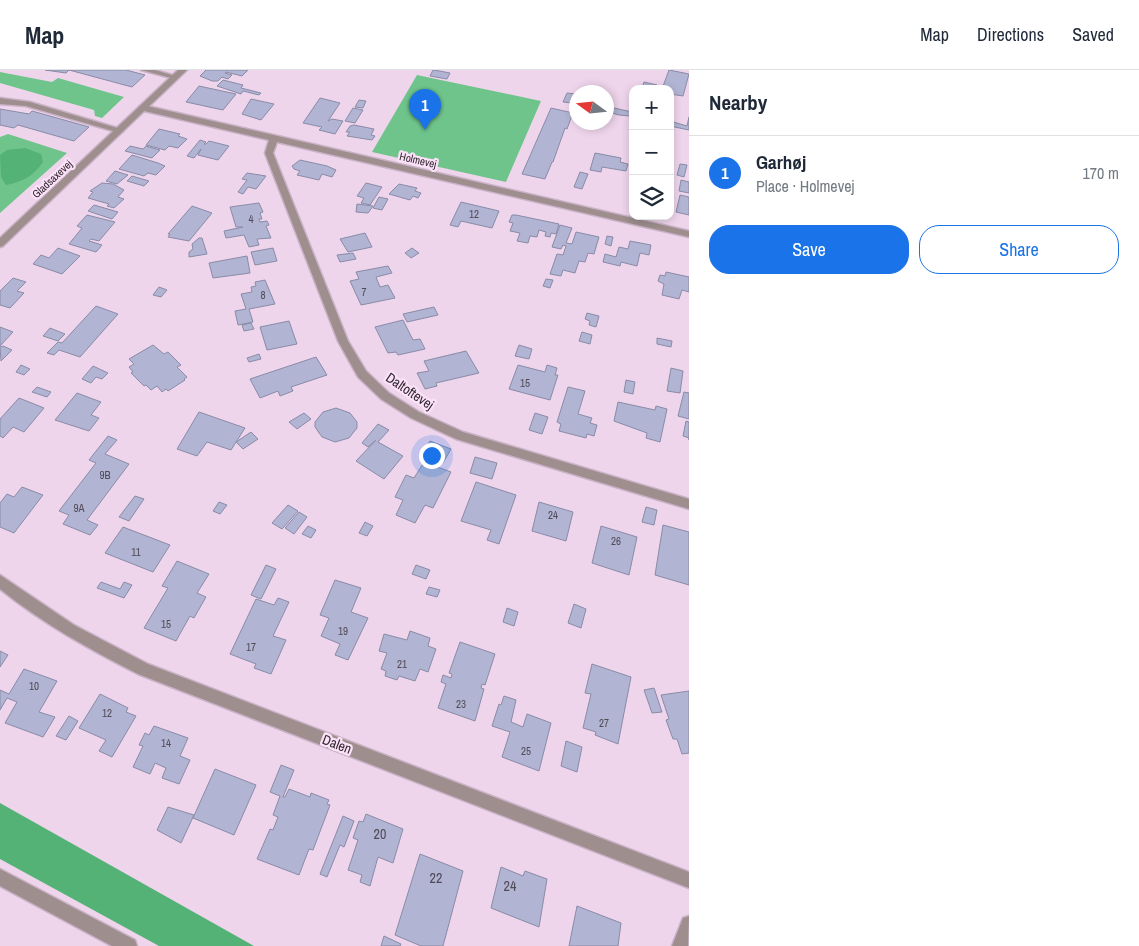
<!DOCTYPE html>
<meta charset="utf-8">
<style>
body{margin:0;font-family:"Archivo Narrow",sans-serif;background:#f2f2f3;color:#1f2937}
.controls{position:absolute;right:15px;top:15px;display:grid;overflow:hidden;border-radius:10px;box-shadow:0 2px 8px #0003}
.controls button{width:45px;height:45px;display:grid;place-items:center;padding:0;border:0;border-bottom:1px solid #e0e1e3;background:#fff;color:#1f2937;font:25px sans-serif}
.compass{position:absolute;left:569px;top:15px;width:45px;height:45px;border-radius:50%;background:#fff;box-shadow:0 2px 8px #0003;rotate:285deg}
.you{position:absolute;left:431px;top:385px;width:18px;height:18px;margin:-12px;border:4px solid #fff;border-radius:50%;background:#1a73e8;box-shadow:0 0 0 8px #1a73e833}
.badge{display:grid;place-items:center;width:32px;height:32px;border-radius:50%;background:#1a73e8;color:#fff;font-size:16px;font-weight:700}
.pin{position:absolute;translate:-50% -41px;filter:drop-shadow(0 1px 2px #0008)}
.pin::after{content:'';position:absolute;top:26px;width:18px;height:15px;background:inherit;clip-path:polygon(0 0,100% 0,50% 100%)}
.list{margin:0;padding:0;list-style:none}
h2{display:flex;justify-content:space-between;align-items:center;height:65px;margin:0;padding:0 20px;font-size:21px}
h2 small{font-size:16px;font-weight:400;color:#747a83}
.list li{display:grid;grid-template-columns:32px 1fr auto;gap:15px;align-items:center;box-sizing:border-box;height:75px;padding:0 20px;border-top:1px solid #e0e1e3}
.list b{display:block;font-size:19px;white-space:nowrap}
.list p{margin:0;font-size:16px;white-space:nowrap;color:#747a83}
.list em{font-size:16px;font-style:normal;color:#747a83}
.actions{display:flex;gap:10px;padding:15px 20px}
.actions a{flex:1;padding:11px 0;border:1px solid #1a73e8;border-radius:20px;text-align:center;font-size:18px;color:#1a73e8}
.actions .main{background:#1a73e8;color:#fff}
.icon{flex:none;width:28px;height:28px;fill:none;stroke:currentColor;stroke-width:2;stroke-linecap:round;stroke-linejoin:round}
.map{position:relative;flex:none;width:689px;height:876px;overflow:hidden}
header{display:flex;align-items:center;gap:30px;box-sizing:border-box;height:70px;padding:0 25px;background:#fff;border-bottom:1px solid #e0e1e3}
header strong{font-size:24px}
nav{display:flex;gap:28px;margin-inline-start:auto;font-size:18px}
main{display:flex}
aside{flex:1;background:#fff}
.map>svg:first-child{display:block}
</style>
<header>
<strong>Map</strong>
<nav><a>Map</a><a>Directions</a><a>Saved</a></nav>
</header>
<main>
<div class="map">
<svg width="689" height="876" viewBox="0 0 689 876">
<rect width="100%" height="100%" fill="#efd5ec"/>
<path fill="#6fc48c" d="M0 2 52 12 58 8 124 27 102 48 95 46 94 40 0 13Z
M417 5 541 31 506 112 372 82Z
M8 64 67 83 0 143V67Z"/>
<path fill="#54b276" d="M25 78 41 84 43 92C33 106 23 112 6 115L1 107 0 85 7 80Z
M0 733 254 876H159L0 789Z"/>
<path fill="#b1b4d2" stroke="#898ba7" d="M45 0H126L145 5 132 17 69 0 66 3Z
M206 0H248L242 6 226 2 225 3 232 5 228 9 222 7 218 11H212L200 6Z
M433 0H434L450 3 447 9 430 6Z
M669 0 689 4 683 26 670 24V19H662Z
M223 10 243 15 241 18 261 23 259 25 243 21 241 24 217 16Z
M644 12 657 15 656 19H642Z
M199 16 236 24 223 40 186 32Z
M567 23 576 24 572 33 563 32Z
M320 28 340 33 328 51 332 49 343 51 335 64 319 60 322 57 303 53Z
M251 29 274 34 261 50 242 44Z
M359 30 366 31 363 38 355 37Z
M353 38 363 40 355 53 345 51Z
M551 38 573 43 567 59 565 58 553 92H552L545 109 522 104Z
M614 38 632 42 630 46 619 45 612 43Z
M0 39 29 44 32 41 89 57 74 71 18 55 14 58 0 55Z
M689 47V60L670 56V51L687 56Z
M354 55 374 59 371 65 375 66 372 70 347 66 350 62H346L350 56Z
M159 59 180 64 178 66 187 69 178 78 169 76 165 80 146 75Z
M200 70 206 72 204 74H206L209 71 229 76 218 90 198 85 201 79 194 88 187 86Z
M130 76 143 79 146 76 160 80 152 88 125 81Z
M595 83 621 88 620 92 628 94 626 101 602 97 601 102 590 100Z
M132 85 158 93 165 96 156 105 148 103 144 106 119 99Z
M300 90 327 96 336 100 332 107 322 104 319 110 297 105 300 101 294 99 292 96Z
M680 94 687 95 684 107 677 105Z
M115 101 128 105 117 114 106 111Z
M580 102 588 104 582 119 574 117Z
M247 103 266 106 256 119 248 117 243 124 238 122 247 110 242 109Z
M132 106 149 111 144 116 127 111Z
M681 110 689 112V123L679 121Z
M102 113 113 114 124 120 118 127 124 129 114 138 107 136 109 134 88 128 93 122 90 121Z
M366 113 382 117 370 135 361 133 364 128 357 126Z
M399 114 417 118 415 121 421 123 418 128 413 126 410 130 389 124Z
M680 125 689 127V145L676 142Z
M379 127 388 129 382 140 373 138Z
M461 132 499 141 492 158 461 151 458 157 450 155Z
M259 133 263 142 260 143 262 149H259L260 152 267 151 269 155 266 156 271 168 257 169 259 175 249 177 244 165 226 168 224 161 243 157H236L230 137Z
M357 134 373 136 368 143 356 142Z
M94 135 118 142 112 149 88 141Z
M192 136 212 143 189 171 168 167 170 164H168Z
M87 145 115 152 99 171 91 169 89 171 102 175 96 182 69 174 82 158 77 156Z
M512 145H516L559 154 556 164 551 163 550 167 545 166 546 162 539 160 537 167 530 166 528 173 517 171 520 163 510 161 513 153 509 152Z
M560 155 572 158 566 173 572 174 576 162 599 167 594 184 588 183 585 192 579 191 575 203 563 200 561 206 550 204 557 184 563 185 566 176 563 175 561 179 552 177Z
M365 163 372 177 348 182 340 169Z
M607 166 613 167 611 176 605 174Z
M199 168H202L207 184 189 187V182L193 179 192 174Z
M630 171 651 175 649 185 640 183 637 196 621 192 620 196 603 192 605 184 616 187 619 177 628 179Z
M58 178 80 186 62 204 33 194 41 185 49 188Z
M273 178 277 191 255 195 251 182Z
M412 178 419 183 411 188 405 183Z
M353 183 356 189 340 192 337 185Z
M247 186 250 203 213 208 209 193Z
M388 196 392 203 376 207 380 217 388 215 395 228 361 235 350 211 359 209 356 202Z
M666 202 689 207V222L682 220 679 229 662 225 664 214 658 211 660 205 665 206Z
M13 208 26 212 17 221 24 223 10 238 0 235V221Z
M546 209 553 210 550 218 543 216Z
M265 210 275 234 249 239 253 252 238 255 235 241 246 239 241 224 252 222 251 217 256 216 255 212Z
M159 217 167 220 161 227 153 225Z
M96 236 118 244 80 287 59 280 54 285 47 283 58 272 62 273Z
M434 237 438 245 407 252 403 244Z
M587 243 599 246 596 257 589 255 590 251 585 249Z
M403 250 413 270 420 269 425 279 398 285 396 282 388 283 375 257Z
M289 251 297 274 267 280 260 257Z
M251 253 254 259 244 261 242 255Z
M0 257 13 262 0 276Z
M50 258 65 264 58 271 43 266Z
M582 262 592 265 590 274 579 271Z
M657 268 672 271 671 277 657 274Z
M153 275 164 284 168 282 181 295 177 297 187 307 184 309 185 310 168 321 166 319 162 322 157 316 151 320 146 315 144 316 131 303 133 302 129 297 134 294 129 289Z
M519 275 532 279 529 289 515 286Z
M3 276 12 280 1 291 0 277Z
M466 281 479 303 436 313 437 316 425 319 417 303 429 301 424 291Z
M259 284 261 289 249 292 247 288Z
M316 287 327 305 291 317 293 321 280 326 278 321 260 328 250 309Z
M21 295 30 299 24 305 16 302Z
M518 295 545 302 547 295 557 298 555 305H558L550 330 509 319Z
M93 296 108 303 102 309 96 307 91 313 82 309Z
M671 298 683 301 680 323 667 321Z
M626 310 635 312 633 324 624 322Z
M37 317 51 322 47 327 32 322Z
M568 317 585 321 578 344 592 348 590 353 597 355 594 366 587 364 586 368 559 361 561 354 557 352Z
M684 322 689 323V349L678 346Z
M77 323 101 332 91 345 99 348 89 361 55 350Z
M19 328 44 338 24 362 13 357 3 368 0 366V349Z
M618 332 655 340 656 336 667 339 660 372 646 368 647 363 614 351Z
M336 338 350 343 357 352V358L349 368 335 372 322 367 315 357V352L323 342Z
M199 342 245 358 231 380 207 372 197 386 177 379Z
M304 343 311 349 297 359 289 352Z
M535 343 548 347 542 364 529 360Z
M686 351 689 352V370V368L683 366Z
M378 354 389 360 378 372 403 386 384 409 356 391 376 370 368 377 362 373Z
M251 362 258 369 243 379 236 372Z
M108 366 117 370 105 384 129 394 87 450 98 455 90 465 63 454 69 445 59 441 96 393 89 390Z
M430 371 451 379 443 393 422 384Z
M475 387 497 393 492 409 470 403Z
M424 392 451 402 433 438 425 435 415 453 396 445 403 430 395 427 406 405 414 408Z
M476 412 516 425 499 474 487 470 491 460 461 451Z
M22 417 43 425 14 463 0 457V433L7 424 14 427Z
M135 426 144 429 129 451 119 447Z
M219 432 227 435 220 444 213 441Z
M539 432 573 442 566 471 532 461Z
M288 435 298 441 282 459 272 453Z
M646 437 657 440 654 455 642 452Z
M299 442 307 447 294 464 285 458Z
M365 452 373 456 367 466 359 463Z
M663 455 689 462V515L655 505Z
M308 456 316 460 311 468 302 464Z
M601 456 637 467 629 505 592 493Z
M123 457 170 475 153 502 105 483Z
M177 491 209 504 197 523 206 527 194 548 190 546 176 571 144 558 168 518 162 516Z
M266 495 276 499 261 529 251 525Z
M416 495 430 500 426 509 412 504Z
M335 510 361 518 351 542 368 548 348 590 335 585 340 574 321 566 329 548 320 545Z
M101 512 120 519 124 512 132 515 124 528 97 518Z
M429 517 440 520 437 527 426 524Z
M278 528 289 532 273 566 286 570 271 604 254 598 256 594 230 584 256 529 274 535Z
M574 534 586 539 581 558 568 553Z
M507 538 518 542 514 556 503 552Z
M410 561 430 568 428 576 436 579 428 602 420 599 415 611 399 606 397 610 385 606 386 601 381 599 387 583 379 581 384 564 407 570Z
M460 572 495 584 485 615 482 614 481 618 484 619 475 651 438 638 446 614 441 612 443 605 451 608 452 604 449 603Z
M0 581 8 585 0 597Z
M592 594 631 607 618 674 595 665 596 662 583 658 591 624 585 623Z
M24 599 57 611 39 642 55 647 43 667 5 653 17 632 7 628 0 640V620L9 624Z
M654 618 662 642 652 643 644 620Z
M689 621V683L682 684 677 669H673L666 650 669 649 661 625Z
M100 624 128 638 126 642 136 646 112 687 99 681 106 670 79 658Z
M504 626 516 630 511 652 523 657 527 644 551 653 539 701 502 687 510 662 492 656 499 634 501 635Z
M69 646 78 651 66 670 56 666Z
M154 656 188 668 180 686 190 690 179 714 162 708 166 698 155 693 150 704 133 697 143 676 139 675 145 663 149 665Z
M566 671 582 677 577 702 561 696Z
M281 695 294 700 283 727H285L289 719 310 727 311 723 329 730 327 734 330 735 313 780 309 779 299 805 257 789 270 759 273 760 278 747 273 745 280 726 270 722Z
M215 699 256 715 234 765 193 748Z
M168 737 194 745 181 773 157 760Z
M366 744 403 759 393 793 378 787 370 816 360 812 362 805 348 800 358 770 353 768 359 751 363 752Z
M343 746 354 751 344 777 340 775 327 807 320 804Z
M420 784 463 801 443 876H421L395 865Z
M501 797 523 806 525 801 547 809 539 857 491 838Z
M577 836 621 853 618 876H569Z
M384 866 401 874 400 876H381Z"/>
<g fill="none" stroke-linecap="round" stroke-linejoin="round">
<defs>
<path id="minor" d="M141 0H155L179 7 175 9Z
M0 28 30 32 124 60 120 63 26 36 0 34Z
M143 35 689 161V167L277 72 273 83 348 271 366 301 389 323 419 342 463 362 689 429V439L456 369 411 348 381 329 358 307 338 271 265 83 269 70 140 40V36Z
M0 505 74 555 148 594 689 802V818L138 604C89 579 42 553 0 519Z
M689 846 688 876H672L683 848Z"/>
<path id="tertiary" d="M178 0H187L3 176 0 177V168Z
M0 799 135 870 137 876H112L0 816Z"/>
</defs>
<use href="#minor" stroke="#c9b2c6" stroke-width="3"/>
<use href="#tertiary" stroke="#c9b2c6" stroke-width="3"/>
<use href="#minor" fill="#9e8e8e" fill-rule="evenodd"/>
<use href="#tertiary" fill="#9e8e8e" fill-rule="evenodd"/>
</g>
<g text-anchor="middle" stroke-width="4.5" stroke-linejoin="round" paint-order="stroke">
<g font-size="11" fill="#312830" stroke="#fce2f9">
<text transform="translate(418 90) rotate(13)" y="4">Holmevej</text>
<text transform="translate(52 109) rotate(-43)" y="4">Gladsaxevej</text>
</g>
<g font-size="11" fill="#514b58">
<text x="474" y="148">12</text>
<text x="251" y="153">4</text>
<text x="364" y="226">7</text>
<text x="263" y="229">8</text>
<text x="525" y="317">15</text>
<text x="105" y="409">9B</text>
<text x="79" y="442">9A</text>
<text x="553" y="449">24</text>
<text x="616" y="475">26</text>
<text x="136" y="486">11</text>
<text x="166" y="558">15</text>
<text x="343" y="565">19</text>
<text x="251" y="581">17</text>
<text x="402" y="598">21</text>
<text x="34" y="620">10</text>
<text x="461" y="638">23</text>
<text x="107" y="647">12</text>
<text x="604" y="657">27</text>
<text x="166" y="677">14</text>
<text x="526" y="685">25</text>
</g>
<g font-size="14" fill="#312830" stroke="#fce2f9">
<text transform="translate(410 321) rotate(34)" y="5">Daltoftevej</text>
<text transform="translate(337 674) rotate(21)" y="5">Dalen</text>
</g>
<g font-size="14" fill="#514b58">
<text x="380" y="769">20</text>
<text x="436" y="813">22</text>
<text x="510" y="821">24</text>
</g>
</g>
</svg>
<div class="controls">
<button>+</button>
<button>−</button>
<button><svg class="icon" aria-label="layers" viewBox="0 0 24 24"><path d="M12 4l9 5-9 5-9-5zM3 14l9 5 9-5"/></svg></button>
</div>
<svg class="compass" viewBox="-18 -18 36 36"><path d="M0-13l5 13h-10z" fill="#e53935"/><path d="M0 13l5-13h-10z" fill="#747a83"/></svg>
<div class="you"></div>
<div class="pin badge" style="left:425px;top:60px">1</div>
</div>
<aside>
<h2>Nearby<small></small></h2>
<ul class="list">
<li><span class="badge">1</span><div><b>Garhøj</b><p>Place · Holmevej</p></div><em>170 m</em></li>
</ul>
<div class="actions"><a class="main">Save</a><a>Share</a></div>
</aside>
</main>
